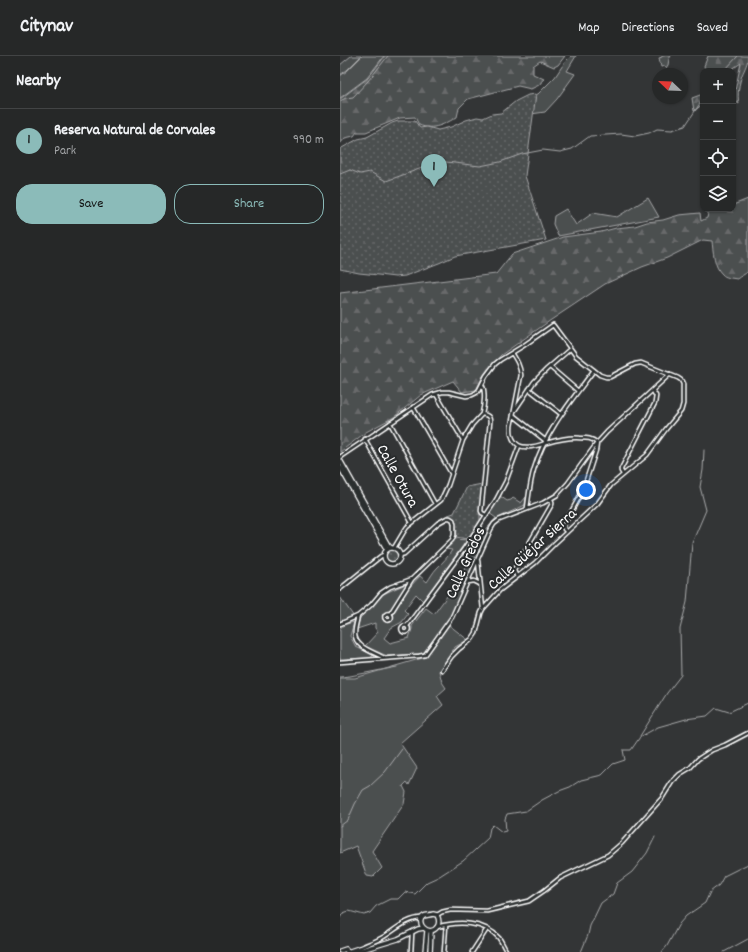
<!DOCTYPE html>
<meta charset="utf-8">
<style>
body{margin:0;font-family:Dekko,sans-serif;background:#2e3030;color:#f1f3f6}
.controls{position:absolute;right:12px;top:12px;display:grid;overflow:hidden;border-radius:8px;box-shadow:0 1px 3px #0004}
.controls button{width:36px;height:36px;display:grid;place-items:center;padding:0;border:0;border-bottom:1px solid #424445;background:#262828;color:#f1f3f6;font:20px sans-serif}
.compass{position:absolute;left:312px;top:12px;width:36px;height:36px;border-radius:50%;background:#262828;box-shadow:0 1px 3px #0004;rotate:293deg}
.you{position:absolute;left:246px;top:434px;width:14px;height:14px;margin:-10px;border:3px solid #fff;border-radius:50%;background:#1a73e8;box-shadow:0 0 0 6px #1a73e833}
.badge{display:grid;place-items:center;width:26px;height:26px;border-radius:50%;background:#8bbbb9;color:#111;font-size:13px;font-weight:700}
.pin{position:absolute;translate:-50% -33px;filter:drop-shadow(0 1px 2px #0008)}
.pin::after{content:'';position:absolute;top:21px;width:14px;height:12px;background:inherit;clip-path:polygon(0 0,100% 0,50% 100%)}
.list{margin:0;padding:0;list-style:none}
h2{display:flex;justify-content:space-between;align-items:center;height:52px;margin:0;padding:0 16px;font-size:17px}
h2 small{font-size:13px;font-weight:400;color:#a4a6a8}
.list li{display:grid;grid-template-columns:26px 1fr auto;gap:12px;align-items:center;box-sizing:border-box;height:64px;padding:0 16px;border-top:1px solid #424445}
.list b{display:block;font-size:15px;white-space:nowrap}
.list p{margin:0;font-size:13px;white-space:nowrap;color:#a4a6a8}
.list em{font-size:13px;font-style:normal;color:#a4a6a8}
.actions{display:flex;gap:8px;padding:12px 16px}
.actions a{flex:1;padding:9px 0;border:1px solid #8bbbb9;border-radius:16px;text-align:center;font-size:14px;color:#8bbbb9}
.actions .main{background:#8bbbb9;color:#111}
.icon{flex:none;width:22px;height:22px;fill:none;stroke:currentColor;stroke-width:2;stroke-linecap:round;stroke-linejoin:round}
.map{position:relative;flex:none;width:408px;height:896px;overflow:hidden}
header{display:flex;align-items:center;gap:24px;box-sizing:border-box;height:56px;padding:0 20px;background:#262828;border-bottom:1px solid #424445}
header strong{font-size:19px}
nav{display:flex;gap:22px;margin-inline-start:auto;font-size:14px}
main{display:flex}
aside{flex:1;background:#262828}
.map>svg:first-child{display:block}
</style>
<header>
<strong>Citynav</strong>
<nav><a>Map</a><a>Directions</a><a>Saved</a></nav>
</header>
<main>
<aside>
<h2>Nearby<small></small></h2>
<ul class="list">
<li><span class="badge">1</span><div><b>Reserva Natural de Corvales</b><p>Park</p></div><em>990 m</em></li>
</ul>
<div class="actions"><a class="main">Save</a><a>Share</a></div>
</aside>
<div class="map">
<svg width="408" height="896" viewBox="0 0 408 896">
<defs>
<pattern id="forest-firs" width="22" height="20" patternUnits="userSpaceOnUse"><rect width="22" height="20" fill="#4c4f50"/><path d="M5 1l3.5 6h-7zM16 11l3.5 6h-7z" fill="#67696a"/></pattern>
<pattern id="park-dots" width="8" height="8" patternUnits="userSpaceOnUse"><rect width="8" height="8" fill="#4c4f50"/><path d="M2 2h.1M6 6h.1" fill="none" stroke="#67696a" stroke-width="1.8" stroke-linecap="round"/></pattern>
</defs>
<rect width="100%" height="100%" fill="#333536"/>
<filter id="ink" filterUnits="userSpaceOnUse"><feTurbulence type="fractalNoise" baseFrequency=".025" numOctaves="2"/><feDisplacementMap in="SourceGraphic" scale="8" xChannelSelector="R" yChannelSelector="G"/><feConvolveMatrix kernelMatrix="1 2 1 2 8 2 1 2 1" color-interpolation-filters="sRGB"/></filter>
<g filter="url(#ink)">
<path fill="#4c4f50" stroke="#a6a7a8" d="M11 0H21L7 14 0 19V9Z
M22 0H44L27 22 0 42V20L7 15Z
M231 0H236L227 15 235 18 217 43 205 56 191 58 179 69 166 73 152 71 137 74 94 90 91 87 93 85V83L85 81 70 83 63 81 64 74 62 72 41 83 37 90 32 91 25 99 0 109V94L59 66H73L72 68 73 73 77 75H90L100 78 114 76 127 69 137 66 151 65 161 61 166 56 186 42 198 38 215 21 225 6Z
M322 0H331L329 3 328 9 326 12 325 10 321 11 319 2 322 1Z
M308 142 319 161 218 180 213 168 214 160 226 153 236 169 253 157 277 161Z
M160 440 167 445 171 444 173 442 181 447 186 441 185 449 158 462 150 471 112 558 105 568 84 596 79 598 47 600 25 590 38 576 35 572V567L17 573 20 561 31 552 43 538 68 527 49 556 44 559 42 563 46 566H51L53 562V558L68 533 80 520 87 526C90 522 93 516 97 512 103 506 108 501 112 494L106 493 115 483 127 484 83 545 76 538 64 554 68 558 62 566 51 572 44 582 50 587 69 582 72 573V570L86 552 94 558 121 521 128 505 123 500 140 473 144 476 156 462 149 457Z
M0 541 14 561 0 565Z
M14 566 10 580 16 591 33 599 31 602 0 603V573L3 569Z
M109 569 128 584 115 591 99 615 102 626 106 632 97 640 103 649 60 687 77 712 69 729 67 726 63 730 66 736 64 748 32 795 42 812 33 821 27 820 16 790 0 797V622H15L86 601Z"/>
<path fill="url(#forest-firs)" stroke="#a6a7a8" d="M45 0H225L218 9 214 11 200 5 193 10V18L204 23 199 29 191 33 178 30 128 43 119 52 117 61C105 68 93 75 79 69L75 61 60 62 26 76H17L14 80 5 82 0 88V43L28 22Z
M368 0H408C408 7 405 12 402 19 399 28 397 38 399 48L393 44 401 7 389 15H366L364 10Z
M363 38V48L354 55 352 42Z
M408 143V215C405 219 400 220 397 223 392 222 385 222 382 218 374 211 373 194 372 185L363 184 327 202 302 211 265 228 211 264 161 299 143 320 136 334 122 336 113 325 81 339 54 361 26 376 0 396V237L156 218 172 198 223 181 261 176 276 172 295 170 307 166 323 164 339 159 360 157 361 165 367 162 369 153H393V149Z"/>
<path fill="url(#park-dots)" stroke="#a6a7a8" d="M196 38 185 120 206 184 115 200 99 207 65 220 55 221 38 219 19 217 0 213V93L18 83 27 81 52 67 58 65H75L80 72 87 71 98 74 111 71 126 64 137 61 143 62 152 58 161 57 176 45 188 39Z
M142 428 140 456V465L127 483 116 481 117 474 113 462 108 461V459L114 457 127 431Z
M46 500a6 6 0 1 1 12 0a6 6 0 1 1-12 0Z"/>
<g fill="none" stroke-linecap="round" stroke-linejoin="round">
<path stroke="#abacad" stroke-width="1" d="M384 15 398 0
M0 45 6 42 13 41 28 25 48 0
M0 118 10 114 20 118 30 116 46 125 96 107 106 106 140 110 160 106 182 98 203 94 220 96 232 93 250 80 281 78 295 80 309 77 317 73 332 74 345 70 363 43
M0 621 10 620 57 611
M300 680 327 637 341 619 340 573 347 546 352 487 366 454 360 431 363 414 364 394
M0 770 8 764 15 748 23 734 30 730 45 716 62 693
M0 862 3 857 9 855 24 859 30 857 36 850 50 843H58L65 836 75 838 87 826 98 821 123 805 148 782 150 772 153 769 162 776 166 775 165 763 167 758 186 755 202 744 219 735 230 731 241 724 262 719 273 708 285 704 283 694H291L300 681 318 671 346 663 367 660 376 652 389 656 408 647
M241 896 248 879 250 870 261 847 273 838 277 827 292 816 307 797 315 781
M322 896 327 890 339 868 346 860 365 847 370 836 379 829 384 820 408 808
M384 896 408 883"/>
<defs>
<path id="street" d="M172 297C177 305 180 310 181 319L171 370C170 381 175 392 188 391 194 391 200 389 206 387 217 384 228 381 240 382 247 382 252 382 257 387L256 394 243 434 224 469V473L227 476
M210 311 238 335
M142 329C146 335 144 350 142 358
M189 333 221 358
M96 338 123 384
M73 351 111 417
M175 354 194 326 207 313 230 293
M142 358C147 359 150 360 150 366L141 455 142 457 146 459
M173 359 206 385
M50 367 95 448
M25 383 72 467
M0 401 92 339 102 336H109L126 340 132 339 136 337 139 334 146 320 155 308 160 304 183 290 213 269 236 300 260 319 266 321H270L295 308 301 307 338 322 341 324 343 328V348L341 355 326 373 307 399 271 429 257 448 215 487 195 507 160 534 143 553 141 557 136 577 132 583 119 593 112 600 102 614
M283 418 281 415V413L315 347 316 340 313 335
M187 452C189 439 190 426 194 413 205 376 231 345 254 314
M54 492 63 477 67 471 101 444 108 429 123 384 132 369 142 358
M138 505 143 553
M177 521 174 515 175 512 212 448V446L211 443
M128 526 134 525 140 528
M0 533 41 500 44 499
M44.5 561a3.5 3.5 0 1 1 7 0a3.5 3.5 0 1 1-7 0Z
M50 558 72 523 112 484 114 479V468L113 464 110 462H107L98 467 64 498 60 499
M18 560C17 565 15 571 15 576 13 591 34 596 44 602
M0 568 18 560 31 549 41 537 50 531 72 523
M61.5 573a3.5 3.5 0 1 1 7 0a3.5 3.5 0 1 1-7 0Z
M67 570 124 493 156 444 166 425 179 390
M0 606 79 600 85 599 112 561 151 473 154 468 159 464 203 447 217 439 228 427 257 387 267 376 330 318
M97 859 102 856 111 854 147 855 189 845 205 834 220 822 268 799 282 787 322 742 332 726 340 718 350 712 358 703 372 694 385 689 408 677
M97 871C118 865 144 865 159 882 162 886 164 892 167 896
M19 892C28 888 37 885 45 880 56 873 68 862 82 862
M71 896 72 877
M104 896 106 869
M132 896 147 873"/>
<path id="secondary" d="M0 404 48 489 51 492
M0 411 47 494
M44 500a8 8 0 1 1 16 0a8 8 0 1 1-16 0Z
M93 858 97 859C99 863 100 867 97 871 89 882 74 866 84 860 86 859 91 859 93 858Z
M0 895 6 893 7 896
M7 896 19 892 20 894
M15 896 58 883 78 873 84 872
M85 896 87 875
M90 896 91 875"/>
</defs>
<use href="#street" stroke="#fff" stroke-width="5.5"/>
<use href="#secondary" stroke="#fff" stroke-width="6"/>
<use href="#street" stroke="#2a2d2e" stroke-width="2.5"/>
<use href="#secondary" stroke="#2a2d2e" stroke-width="3.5"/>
</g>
</g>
<g text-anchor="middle" stroke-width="4" stroke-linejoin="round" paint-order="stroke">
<g font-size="16" fill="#fff" stroke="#2a2d2e">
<text transform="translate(59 419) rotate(61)" y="6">Calle Otura</text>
<text transform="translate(191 492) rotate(-42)" y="6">Calle Güéjar Sierra</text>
<text transform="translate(124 506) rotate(-66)" y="6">Calle Gredos</text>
</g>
</g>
</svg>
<div class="controls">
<button>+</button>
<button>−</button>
<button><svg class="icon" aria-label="locate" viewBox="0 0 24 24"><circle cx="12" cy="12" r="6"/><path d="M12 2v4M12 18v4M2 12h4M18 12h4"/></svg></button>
<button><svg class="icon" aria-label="layers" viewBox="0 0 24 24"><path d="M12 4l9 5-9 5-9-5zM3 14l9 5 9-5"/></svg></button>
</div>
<svg class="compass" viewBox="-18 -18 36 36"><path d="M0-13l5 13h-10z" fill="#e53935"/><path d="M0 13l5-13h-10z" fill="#a4a6a8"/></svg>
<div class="you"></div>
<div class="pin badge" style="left:94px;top:131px">1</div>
</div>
</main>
